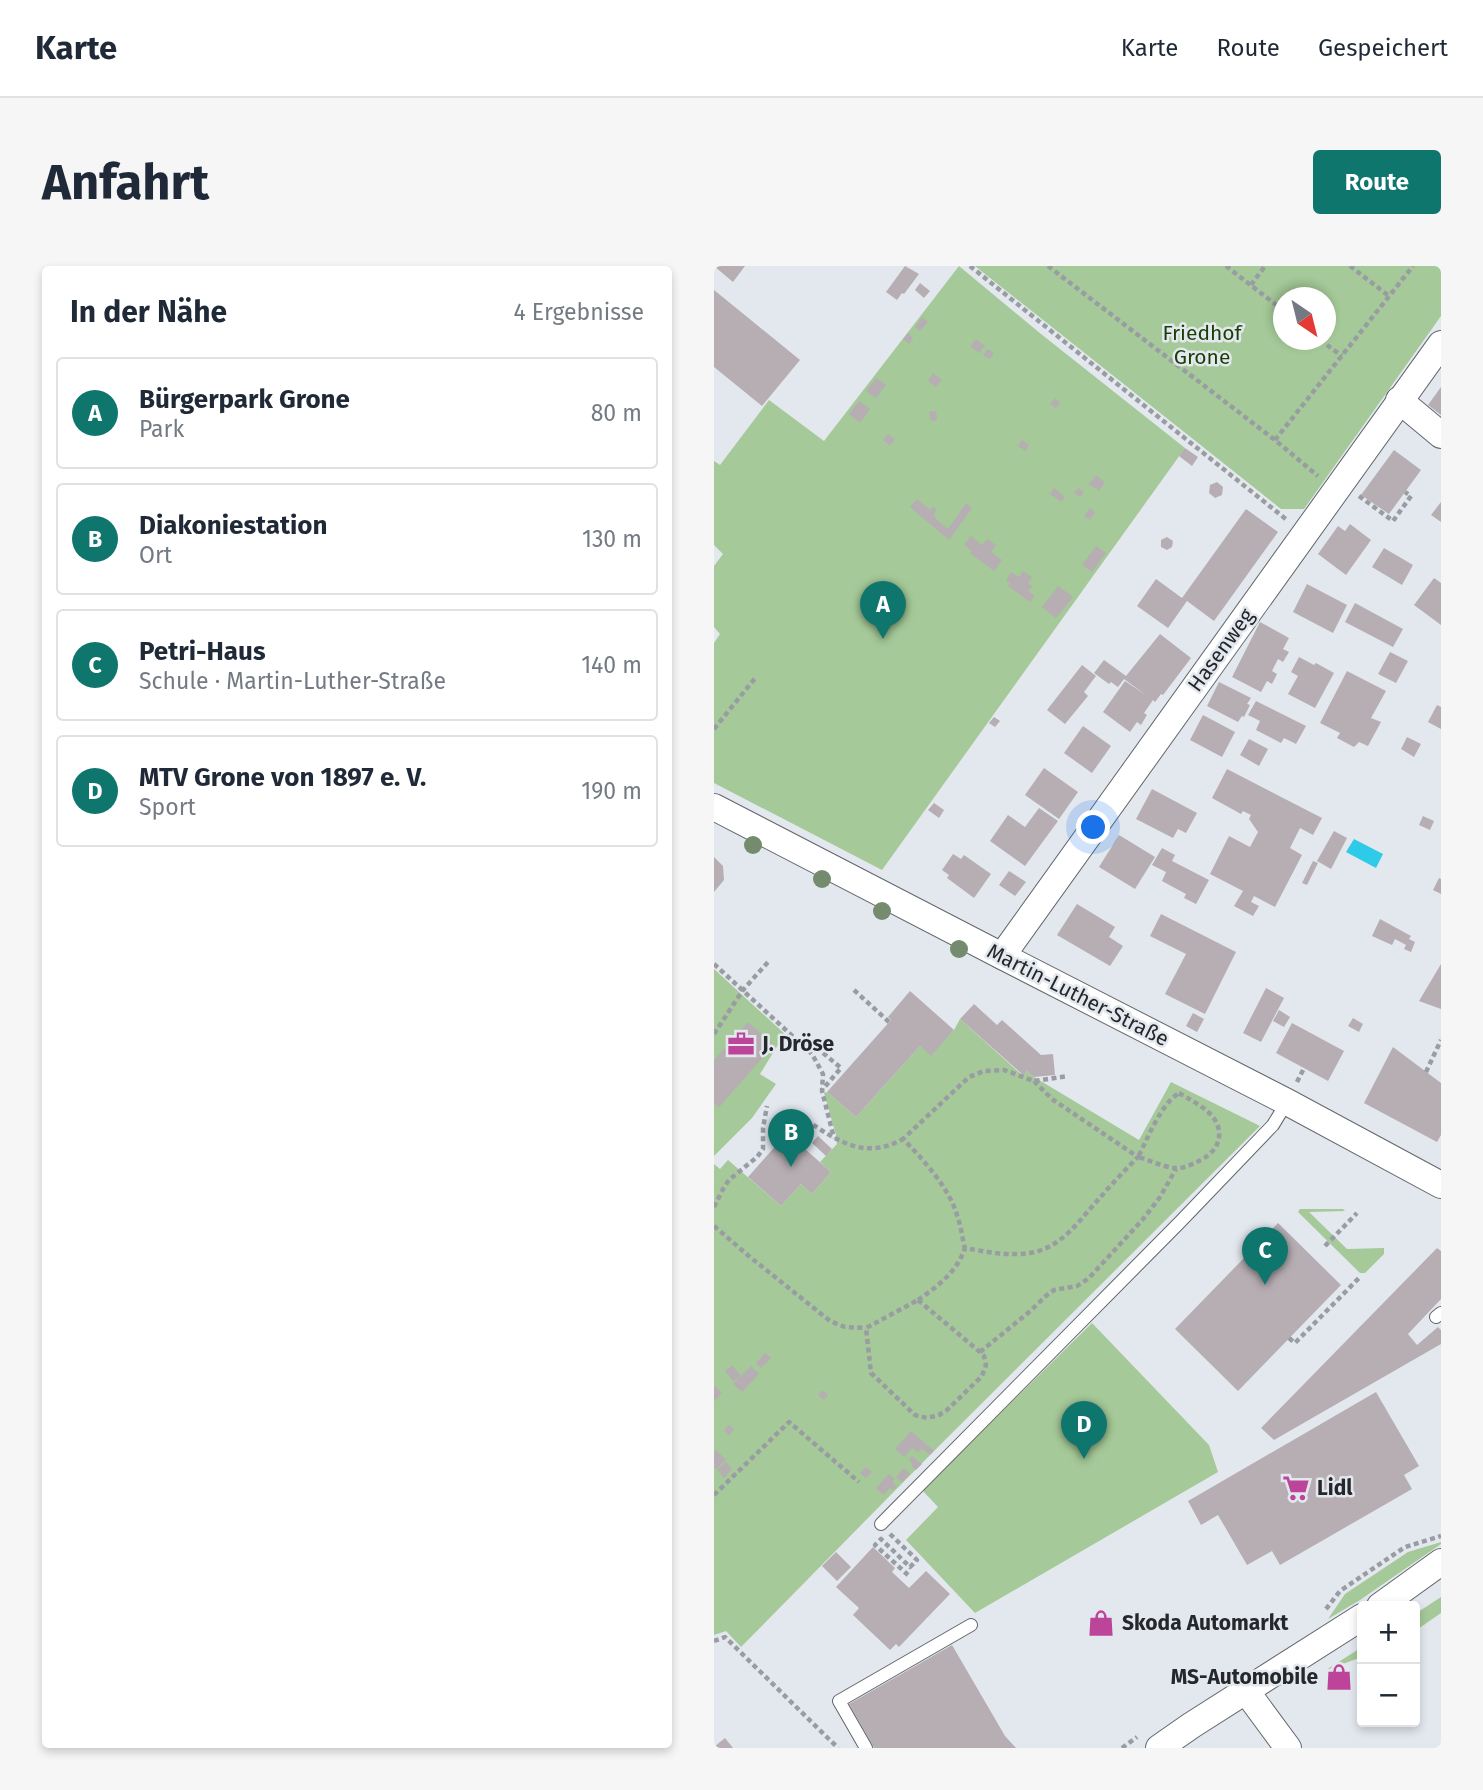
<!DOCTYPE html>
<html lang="de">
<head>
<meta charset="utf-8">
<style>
  :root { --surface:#fff; --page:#f6f6f7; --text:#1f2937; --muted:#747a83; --line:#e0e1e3; --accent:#0f766e }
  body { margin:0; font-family:"Fira Sans",sans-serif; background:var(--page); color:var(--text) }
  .controls { position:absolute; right:21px; bottom:21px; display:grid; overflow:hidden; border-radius:7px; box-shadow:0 4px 10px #0003 }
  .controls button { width:63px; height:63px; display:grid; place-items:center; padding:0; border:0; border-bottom:2px solid var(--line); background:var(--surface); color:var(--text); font:35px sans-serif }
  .compass { position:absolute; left:559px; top:21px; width:63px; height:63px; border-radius:50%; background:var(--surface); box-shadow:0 4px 10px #0003; rotate:145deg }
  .you { position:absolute; left:380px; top:562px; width:24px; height:24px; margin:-18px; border:5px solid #fff; border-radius:50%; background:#1a73e8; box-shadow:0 0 0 10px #1a73e833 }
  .badge { display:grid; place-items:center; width:46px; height:46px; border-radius:50%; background:var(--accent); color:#fff; font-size:23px; font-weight:700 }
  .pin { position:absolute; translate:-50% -58px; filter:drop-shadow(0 2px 4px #0008) }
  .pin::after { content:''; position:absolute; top:37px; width:24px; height:21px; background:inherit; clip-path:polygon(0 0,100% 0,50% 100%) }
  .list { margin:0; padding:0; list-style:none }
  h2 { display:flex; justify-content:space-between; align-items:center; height:91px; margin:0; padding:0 28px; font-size:30px }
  h2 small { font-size:23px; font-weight:400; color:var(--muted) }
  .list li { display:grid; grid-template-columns:46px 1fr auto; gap:21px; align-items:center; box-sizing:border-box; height:112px; margin:0 14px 14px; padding:0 14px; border:2px solid var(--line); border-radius:7px }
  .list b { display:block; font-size:26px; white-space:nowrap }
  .list p { margin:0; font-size:23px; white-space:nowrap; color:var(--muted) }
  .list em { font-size:23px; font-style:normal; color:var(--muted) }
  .map { position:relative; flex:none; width:727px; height:1482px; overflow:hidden; border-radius:7px }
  header { display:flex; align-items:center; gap:42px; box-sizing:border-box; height:98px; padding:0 35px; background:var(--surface); border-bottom:2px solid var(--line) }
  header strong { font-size:33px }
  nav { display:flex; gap:38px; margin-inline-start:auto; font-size:24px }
  .intro { display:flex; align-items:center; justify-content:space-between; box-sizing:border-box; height:168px; padding:0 42px }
  h1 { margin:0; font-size:49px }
  .button { padding:18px 32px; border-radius:7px; background:var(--accent); color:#fff; font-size:24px; font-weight:700 }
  main { display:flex; gap:42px; padding:0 42px }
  aside { flex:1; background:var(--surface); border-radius:7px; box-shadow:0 4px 10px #0003 }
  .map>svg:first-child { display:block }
</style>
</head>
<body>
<header>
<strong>Karte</strong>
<nav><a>Karte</a><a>Route</a><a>Gespeichert</a></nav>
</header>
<div class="intro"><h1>Anfahrt</h1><a class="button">Route</a></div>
<main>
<aside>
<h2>In der Nähe<small>4 Ergebnisse</small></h2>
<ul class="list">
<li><span class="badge">A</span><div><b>Bürgerpark Grone</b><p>Park</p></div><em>80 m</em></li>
<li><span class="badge">B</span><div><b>Diakoniestation</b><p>Ort</p></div><em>130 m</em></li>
<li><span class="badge">C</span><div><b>Petri-Haus</b><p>Schule · Martin-Luther-Straße</p></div><em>140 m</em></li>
<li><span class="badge">D</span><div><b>MTV Grone von 1897 e. V.</b><p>Sport</p></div><em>190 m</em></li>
</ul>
</aside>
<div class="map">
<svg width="727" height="1482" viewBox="0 0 727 1482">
  <rect width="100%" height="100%" fill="#e3e8ef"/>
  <g fill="#a5c998" fill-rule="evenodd">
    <path d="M245 0 327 68 471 182 168 604 0 517V377L6 368 0 361V300L9 288 0 279V195L6 199 55 134 110 175Z"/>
    <path d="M261 0H727V50L590 243H567ZM570 32H612V74H570Z"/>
    <path d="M0 703 85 781 84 783 67 774 46 808 62 818 38 852 0 890Z"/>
    <path d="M246 753 308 809 313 805 320 811 425 874 457 816 546 860 220 1185 27 1381 12 1365 0 1369V898L6 903 14 894 67 940 87 918 98 928 117 906 106 896 123 878 122 869 110 827 113 826 142 851 206 780 217 789 240 764Z"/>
    <path d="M586 943H629L631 945 595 946 633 983 670 982V988L651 1007H646L584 946Z"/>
    <path d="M378 1057 495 1179 504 1206 261 1347 192 1274 224 1241 208 1224Z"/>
    <path d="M727 1276V1278L646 1334 614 1353 631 1328 694 1286Z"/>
    <path d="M727 1331V1347L701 1365V1348Z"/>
    <path d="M648 1381V1391L612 1404Z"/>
  </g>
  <path fill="#2ecbe9" d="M640 573 669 588 662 602 632 586Z"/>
  <g fill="#b6aeb2">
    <path d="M0 0H31L19 16Z"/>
    <path d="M191 0 205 8 190 28 188 27 183 34 172 26Z"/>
    <path d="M206 17 216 25 210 32 201 24Z"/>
    <path d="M0 24 86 94 48 140 0 101Z"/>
    <path d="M208 51 214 56 206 65 201 61Z"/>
    <path d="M194 67 199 72 195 78 189 73Z"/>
    <path d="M262 73 271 80 265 87 256 80Z"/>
    <path d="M274 83 280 87 276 93 269 89Z"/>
    <path d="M219 107 228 114 222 121 214 115Z"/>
    <path d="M162 112 172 119 162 132 152 125Z"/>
    <path d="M727 121V149L714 139Z"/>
    <path d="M341 132 346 137 342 142 336 138Z"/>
    <path d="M145 135 156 143 146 157 135 148Z"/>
    <path d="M222 145 223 154 217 155 215 146Z"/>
    <path d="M174 168 181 173 176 180 169 174Z"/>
    <path d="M308 174 315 179 311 185 304 180Z"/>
    <path d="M471 182 484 191 478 200 465 190Z"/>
    <path d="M680 184 707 204 675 248 647 229Z"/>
    <path d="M382 209 391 216 385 225 375 218Z"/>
    <path d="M503 216 509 221 508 229 501 232 495 227 496 219Z"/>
    <path d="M340 222 351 231 347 236 336 228Z"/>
    <path d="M364 222 370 226 366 231 360 227Z"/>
    <path d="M203 233 216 244 219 241 222 243 220 250 223 254 234 263 252 237 258 242 235 274 196 241Z"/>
    <path d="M727 236V256L717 249Z"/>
    <path d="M376 242 381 246 376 254 370 250Z"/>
    <path d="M532 243 564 266 500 355 473 335 454 362 423 340 442 313 468 332Z"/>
    <path d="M636 258 657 274 632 309 604 288 624 260 631 265Z"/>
    <path d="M257 270 268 279 273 273 282 279 277 286 288 294 280 305 256 287 258 285 250 279Z"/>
    <path d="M453 271 459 275 458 281 453 284 447 281V274Z"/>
    <path d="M382 280 392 287 378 306 368 299Z"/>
    <path d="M670 282 699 299 688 319 658 301Z"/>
    <path d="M309 305 318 311 314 317 318 320 314 325 321 330 316 336 294 320 296 317 292 314 297 306 305 311Z"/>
    <path d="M720 312 727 317V359L700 339Z"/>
    <path d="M593 318 633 339 619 367 579 346Z"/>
    <path d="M344 320 359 331 342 352 328 341Z"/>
    <path d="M641 337 689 363 679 381 631 356Z"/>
    <path d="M546 356 575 372 569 383 575 386 569 396 564 393 558 405 563 408 558 418 553 415 547 426 518 411Z"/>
    <path d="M446 368 477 392 449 429 447 428 441 436 439 434 430 447 433 449 427 459 423 456 416 466 389 446 411 415 432 429 410 413 404 421 397 416 395 418 380 407 390 394 412 410Z"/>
    <path d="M676 386 694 395 682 417 664 408Z"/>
    <path d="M585 391 600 399 602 397 620 407 601 442 574 428 584 410 577 406Z"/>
    <path d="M368 399 382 410 370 426 374 430 351 458 333 444Z"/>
    <path d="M633 405 672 425 657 452 667 456 654 480 645 476 640 481 623 472 626 467 606 457Z"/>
    <path d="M505 416 537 432 533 438 536 439 530 451 528 450 524 456 493 440Z"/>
    <path d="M542 435 592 460 582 478 570 472 567 477 542 464 546 455 534 449Z"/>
    <path d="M723 439 727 441V463L714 456Z"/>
    <path d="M489 449 521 466 508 491 476 474Z"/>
    <path d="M280 451 286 455 281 461 275 457Z"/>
    <path d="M369 460 397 480 378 507 350 487Z"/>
    <path d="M693 471 707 478 700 491 687 483Z"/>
    <path d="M535 473 554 483 545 500 526 489Z"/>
    <path d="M330 502 364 526 345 553 311 529Z"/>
    <path d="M513 503 608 552 599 569 586 562 576 582 588 589 561 641 540 630 537 636 545 640 539 650 520 640 529 625 496 608 515 570 536 581 544 566 535 553 537 549 529 545 527 548 498 532Z"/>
    <path d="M438 523 483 547 472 567 464 563 459 572 422 553Z"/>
    <path d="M220 537 230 544 225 552 214 544Z"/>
    <path d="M325 542 344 555 311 600 276 575 294 549 311 561Z"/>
    <path d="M709 550 720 555 716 564 705 559Z"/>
    <path d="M620 565 633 572 617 603 603 595Z"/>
    <path d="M405 569 441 591 421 623 385 601Z"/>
    <path d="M448 582 461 589 458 595 495 614 482 638 470 632 472 628 448 615 452 606 438 599Z"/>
    <path d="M239 588 247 593 250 589 277 608 260 632 233 612 235 609 228 604Z"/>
    <path d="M0 591 9 600 10 614 0 626Z"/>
    <path d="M599 595 604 597 593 619 588 617Z"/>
    <path d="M295 605 312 616 301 630 285 619Z"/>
    <path d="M725 612 727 613V628L719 624Z"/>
    <path d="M363 638 401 661 395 671 409 680 396 700 343 669Z"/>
    <path d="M447 648 522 686 491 748 451 728 472 688 436 670Z"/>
    <path d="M666 653 697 670 695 673 701 676 697 686 690 683 692 679 681 673 678 679 658 670Z"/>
    <path d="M727 698V743L705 735Z"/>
    <path d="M552 722 570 732 547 776 529 767Z"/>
    <path d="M196 725 240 764 217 790 206 780 142 851 113 826 177 754 174 751Z"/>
    <path d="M260 738 283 759 288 754 327 789 339 788 341 809 320 811 313 805 309 809 246 753Z"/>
    <path d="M565 744 576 751 570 761 559 755Z"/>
    <path d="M479 747 490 753 483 766 472 760Z"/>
    <path d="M639 752 649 758 645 766 634 760Z"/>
    <path d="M34 756 60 779 5 841 0 837V794Z"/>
    <path d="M578 757 630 785 614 815 562 787Z"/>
    <path d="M679 781 727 817V869L723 876 650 837Z"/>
    <path d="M73 867 117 906 98 928 87 918 67 940 34 911Z"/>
    <path d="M104 870 118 883 112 890 98 877Z"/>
    <path d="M564 957 627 1019 524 1125 461 1063Z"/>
    <path d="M723 982 727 985V1033L694 1068 703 1079 724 1061 727 1064V1078L560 1174 547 1162Z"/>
    <path d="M51 1087 57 1092 47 1102 42 1097Z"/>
    <path d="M18 1099 27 1110 19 1115 11 1105Z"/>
    <path d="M37 1100 45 1108 28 1126 19 1118Z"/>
    <path d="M0 1120 8 1127 0 1135Z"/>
    <path d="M108 1124 114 1129 110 1134 104 1129Z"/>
    <path d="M662 1126 705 1200 690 1209 698 1223 566 1299 558 1285 533 1299 504 1249 487 1259 474 1235Z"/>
    <path d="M15 1159 20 1163 15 1169 10 1164Z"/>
    <path d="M197 1165 220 1185 216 1189 208 1182 204 1186 198 1182 190 1191 181 1183Z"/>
    <path d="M2 1184 12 1194 2 1203 0 1201V1186Z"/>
    <path d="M198 1190 208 1198 202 1204 197 1200 199 1198 195 1194Z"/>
    <path d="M12 1196 18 1203 10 1212 3 1204Z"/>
    <path d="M152 1201 158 1206 152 1212 146 1207Z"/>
    <path d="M190 1202 196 1208 188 1216 182 1211Z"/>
    <path d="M175 1208 181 1213 178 1215 183 1220 179 1224 176 1222 169 1229 162 1222Z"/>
    <path d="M159 1281 181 1302 178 1306 195 1322 212 1305 236 1328 185 1381 182 1378 176 1384 139 1349 145 1342 122 1321Z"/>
    <path d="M122 1286 137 1301 123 1315 108 1300Z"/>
    <path d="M238 1379 291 1470 302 1482H160L135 1438Z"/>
    <path d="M11 1472 19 1482H0V1481Z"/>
  </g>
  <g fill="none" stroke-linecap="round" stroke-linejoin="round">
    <defs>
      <g id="service">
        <path d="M722 1051 727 1047"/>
        <path d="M167 1258 467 955 559 859 573 836"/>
        <path d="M152 1482 125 1435 257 1359"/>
      </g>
      <g id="minor">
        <path d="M685 134 727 169"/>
        <path d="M0 541 288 690 573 836 727 919"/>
        <path d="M288 690 727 78"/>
        <path d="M666 1340 727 1296"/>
        <path d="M532 1425 574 1482"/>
        <path d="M445 1482 478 1459 648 1351"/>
      </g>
    </defs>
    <use href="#service" stroke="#62666c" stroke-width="14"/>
    <use href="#minor" stroke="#62666c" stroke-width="28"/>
    <g stroke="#999ca2" stroke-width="4.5" stroke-dasharray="5 3.5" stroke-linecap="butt">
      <path d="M256 0 573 254"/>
      <path d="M334 0 561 174 604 210"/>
      <path d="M512 0 570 45"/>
      <path d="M636 0 675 30"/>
      <path d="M537 19 551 0"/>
      <path d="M606 74 628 90"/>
      <path d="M561 174 699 0"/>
      <path d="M645 230 679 255 697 230 691 226"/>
      <path d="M0 463 42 411"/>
      <path d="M0 698 98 788 109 808 108 825 120 872"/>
      <path d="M140 724 175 756"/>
      <path d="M0 768 29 724 54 696"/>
      <path d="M96 776 127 802 108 824"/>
      <path d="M712 806 727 774"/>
      <path d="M320 815 338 833 424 891C410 905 396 920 383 935 365 955 349 979 321 986 298 991 273 986 251 982 248 971 247 960 243 949 235 922 209 893 189 873L255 811 270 805 290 804 320 815 354 810"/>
      <path d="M583 816 590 802"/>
      <path d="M465 827C475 833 485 838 493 845 512 861 508 883 487 894 479 898 469 903 461 902 449 901 435 894 424 891 434 872 447 838 465 827Z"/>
      <path d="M92 854C125 876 151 894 189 873"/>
      <path d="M0 941 9 923 15 914 43 891 49 883V862L53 840"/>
      <path d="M0 960 36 991 116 1055 131 1061 152 1062"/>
      <path d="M611 980 643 947"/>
      <path d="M204 1034 266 1086 270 1090 272 1099 268 1110 233 1144 225 1149 213 1152 201 1149 157 1107 152 1062Z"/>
      <path d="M204 1034C224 1020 243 1006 251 982"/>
      <path d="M575 1072 581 1077 645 1012"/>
      <path d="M266 1086 314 1047 333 1029 340 1024 363 1020 375 1012 430 952 446 931 462 903"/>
      <path d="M0 1229 75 1156 145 1216"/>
      <path d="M176 1268 203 1294 196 1301 167 1273 161 1279 194 1309"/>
      <path d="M612 1343 626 1325 691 1281 727 1270"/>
      <path d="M0 1375 11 1371 124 1482"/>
      <path d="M408 1482 423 1471"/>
    </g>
    <use href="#service" stroke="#fff" stroke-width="12"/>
    <use href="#minor" stroke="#fff" stroke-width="26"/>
  </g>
  <g fill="#748b6e">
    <circle cx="39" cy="579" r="9"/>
    <circle cx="108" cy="613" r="9"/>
    <circle cx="168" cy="645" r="9"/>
    <circle cx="245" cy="683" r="9"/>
  </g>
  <defs>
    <symbol id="office-bare" viewBox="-9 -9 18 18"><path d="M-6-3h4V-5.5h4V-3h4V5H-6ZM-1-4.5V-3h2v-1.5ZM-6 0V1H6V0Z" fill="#bc4499" stroke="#e3e8ef" stroke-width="2.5" paint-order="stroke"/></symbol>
    <symbol id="supermarket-bare" viewBox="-9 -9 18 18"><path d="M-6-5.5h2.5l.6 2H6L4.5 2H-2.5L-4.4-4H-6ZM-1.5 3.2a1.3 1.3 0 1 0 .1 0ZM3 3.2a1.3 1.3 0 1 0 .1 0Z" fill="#bc4499" stroke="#e3e8ef" stroke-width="2.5" paint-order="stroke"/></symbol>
    <symbol id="shop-bare" viewBox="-9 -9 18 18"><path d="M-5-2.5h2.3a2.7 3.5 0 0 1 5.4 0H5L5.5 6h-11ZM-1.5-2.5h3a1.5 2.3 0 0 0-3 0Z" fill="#bc4499" stroke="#e3e8ef" stroke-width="2.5" paint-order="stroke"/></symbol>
  </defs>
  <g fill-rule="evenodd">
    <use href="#office-bare" x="8" y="759" width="38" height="38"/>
    <use href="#supermarket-bare" x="563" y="1203" width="38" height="38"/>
    <use href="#shop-bare" x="368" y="1338" width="38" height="38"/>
    <use href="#shop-bare" x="606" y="1392" width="38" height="38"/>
  </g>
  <g text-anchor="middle" stroke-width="5" stroke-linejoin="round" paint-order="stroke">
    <g font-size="21" fill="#193f05" stroke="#e3e8ef">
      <text x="488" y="74">Friedhof<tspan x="488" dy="24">Grone</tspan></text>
    </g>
    <g font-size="21" fill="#26272a" stroke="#e3e8ef">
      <text transform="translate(507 384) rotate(-54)" y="7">Hasenweg</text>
      <text transform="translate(364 729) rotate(27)" y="7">Martin-Luther-Straße</text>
    </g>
    <g font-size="21" font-weight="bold" fill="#26272a" stroke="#e3e8ef" text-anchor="start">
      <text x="48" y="785">J. Dröse</text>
      <text x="603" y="1229">Lidl</text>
      <text x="408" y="1364">Skoda Automarkt</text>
      <text x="604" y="1418" text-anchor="end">MS-Automobile</text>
    </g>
  </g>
</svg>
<div class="controls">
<button>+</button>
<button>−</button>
</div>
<svg class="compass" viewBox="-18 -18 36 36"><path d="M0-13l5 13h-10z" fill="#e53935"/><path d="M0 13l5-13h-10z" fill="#747a83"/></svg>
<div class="you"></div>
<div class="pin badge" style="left:169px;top:373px">A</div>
<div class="pin badge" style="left:77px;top:901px">B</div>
<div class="pin badge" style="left:551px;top:1019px">C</div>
<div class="pin badge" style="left:370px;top:1193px">D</div>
</div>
</main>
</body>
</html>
